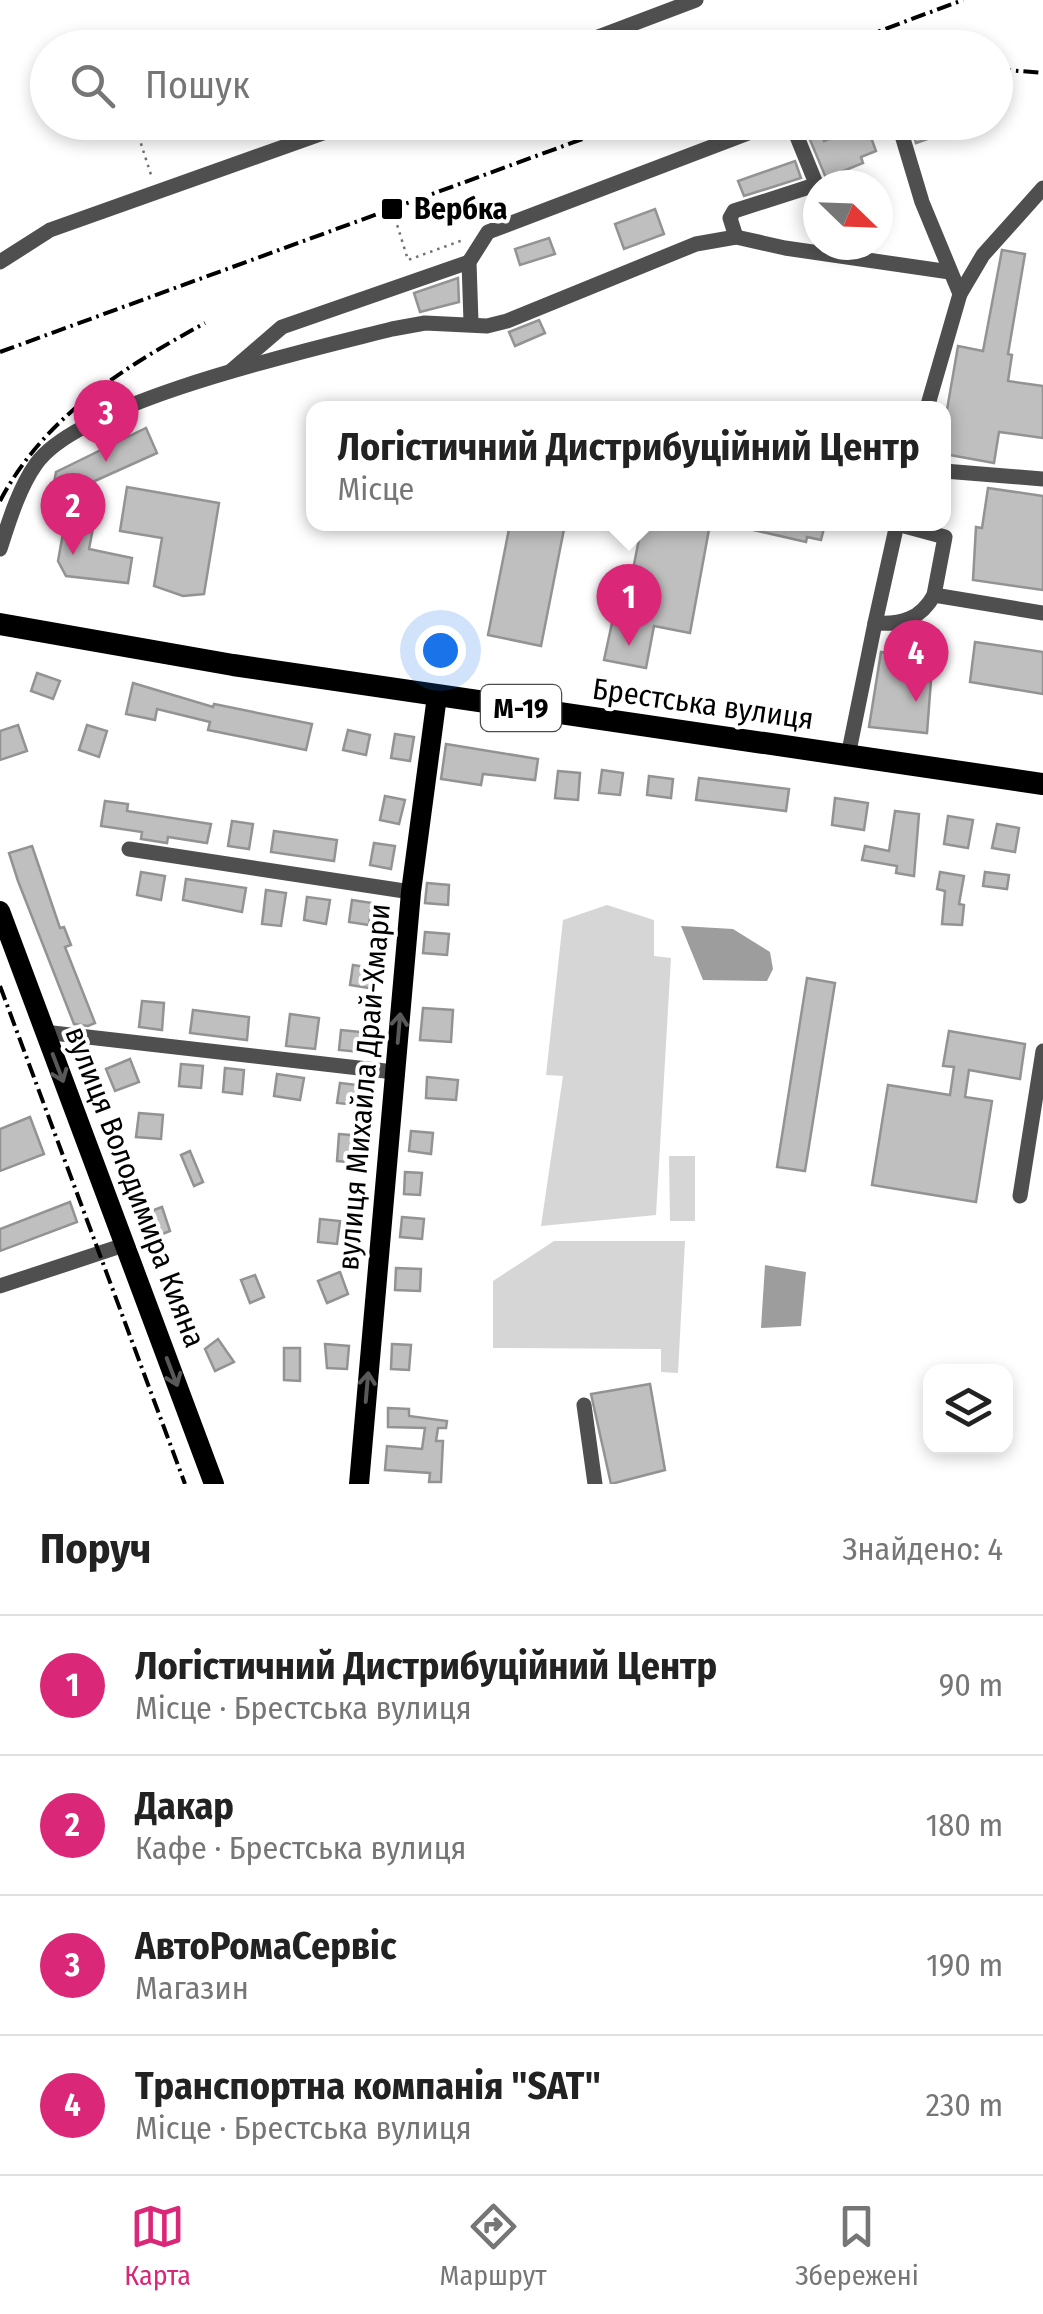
<!DOCTYPE html>
<html lang="uk">
<head>
<meta charset="utf-8">
<style>
  :root { --surface:#fff; --page:#f6f6f6; --text:#222; --muted:#767676; --line:#e0e0e0; --accent:#db2777 }
  body { margin:0; font-family:"Fira Sans Condensed",sans-serif; background:var(--page); color:var(--text) }
  .controls { position:absolute; right:30px; bottom:30px; display:grid; overflow:hidden; border-radius:20px; box-shadow:0 5px 15px #0003 }
  .controls button { width:90px; height:90px; display:grid; place-items:center; padding:0; border:0; border-bottom:2px solid var(--line); background:var(--surface); color:var(--text); font:50px sans-serif }
  .compass { position:absolute; left:803px; top:170px; width:90px; height:90px; border-radius:50%; background:var(--surface); box-shadow:0 5px 15px #0003; rotate:113deg }
  .you { position:absolute; left:440px; top:650px; width:35px; height:35px; margin:-25px; border:8px solid #fff; border-radius:50%; background:#1a73e8; box-shadow:0 0 0 15px #1a73e833 }
  .badge { display:grid; place-items:center; width:65px; height:65px; border-radius:50%; background:var(--accent); color:#fff; font-size:32px; font-weight:700 }
  .pin { position:absolute; translate:-50% -82px; filter:drop-shadow(0 2px 5px #0008) }
  .pin::after { content:''; position:absolute; top:52px; width:35px; height:30px; background:inherit; clip-path:polygon(0 0,100% 0,50% 100%) }
  .popup { position:absolute; left:306px; top:401px; width:645px; height:130px; box-sizing:border-box; display:grid; place-content:center; border-radius:20px; background:var(--surface); filter:drop-shadow(0 2px 8px #0005); font-size:32px; white-space:nowrap; color:var(--muted) }
  .popup b { font-size:38px; color:var(--text) }
  .popup::after { content:''; position:absolute; left:50%; top:100%; margin-left:-20px; border:20px solid transparent; border-top-color:var(--surface) }
  .list { margin:0; padding:0; list-style:none }
  h2 { display:flex; justify-content:space-between; align-items:center; height:130px; margin:0; padding:0 40px; font-size:42px }
  h2 small { font-size:32px; font-weight:400; color:var(--muted) }
  .list li { display:grid; grid-template-columns:65px 1fr auto; gap:30px; align-items:center; box-sizing:border-box; height:140px; padding:0 40px; border-top:2px solid var(--line) }
  .list b { display:block; font-size:38px; white-space:nowrap }
  .list p { margin:0; font-size:32px; white-space:nowrap; color:var(--muted) }
  .list em { font-size:32px; font-style:normal; color:var(--muted) }
  .icon { flex:none; width:55px; height:55px; fill:none; stroke:currentColor; stroke-width:2; stroke-linecap:round; stroke-linejoin:round }
  .map { position:relative; flex:none; width:1043px; height:1484px; overflow:hidden }
  .search { position:absolute; background:var(--surface); box-shadow:0 5px 15px #0003; left:30px; right:30px; top:30px; height:110px; display:flex; align-items:center; gap:25px; box-sizing:border-box; padding:0 35px; border-radius:55px; color:var(--muted); font-size:38px }
  .sheet { height:690px; background:var(--surface) }
  nav { display:flex; justify-content:space-around; align-items:center; box-sizing:border-box; height:140px; border-top:2px solid var(--line); background:var(--surface); font-size:28px; color:var(--muted) }
  nav a { display:grid; justify-items:center; gap:5px }
  nav .on { color:var(--accent) }
  .map>svg:first-child { display:block }
</style>
</head>
<body>
<div class="map">
<svg width="1043" height="1484" viewBox="0 0 1043 1484">
  <rect width="100%" height="100%" fill="#fff"/>
  <g fill="#d6d6d6">
    <path d="M607 905 654 920V956L671 958 656 1215 541 1226 563 1076 546 1075 563 920Z"/>
    <path d="M669 1156H695V1221H670Z"/>
    <path d="M554 1241H685L678 1373 661 1372V1349L493 1348V1281Z"/>
  </g>
  <g fill="#9d9d9d">
    <path d="M681 926 733 929 770 952 773 969 767 981 703 980Z"/>
    <path d="M765 1265 806 1272 801 1326 761 1328Z"/>
  </g>
  <g fill="#bfbfbf" stroke="#939393" stroke-width="2.5">
    <path d="M910 122H968L969 124 916 143Z"/>
    <path d="M820 130 824 141 851 130 854 138 869 132 876 151 861 157 863 163 826 178 808 135Z"/>
    <path d="M795 161 801 178 744 196 738 181Z"/>
    <path d="M655 209 664 234 624 249 615 224Z"/>
    <path d="M549 238 555 254 520 265 515 249Z"/>
    <path d="M1002 250 1025 254 1008 354 1012 355 1008 381 1043 386V438L999 432 994 463 944 454V427L958 346 983 351Z"/>
    <path d="M458 278 459 302 420 312 414 293Z"/>
    <path d="M539 320 545 333 515 346 509 332Z"/>
    <path d="M146 428 157 453 77 489 74 502 51 499 56 472Z"/>
    <path d="M127 487 219 503 204 594 183 596 154 586 162 538 120 531Z"/>
    <path d="M988 488 1043 496V590L973 580 976 527 982 528Z"/>
    <path d="M65 522 93 528 89 549 132 558 128 583 66 576 58 561Z"/>
    <path d="M510 524H565L541 646 488 635Z"/>
    <path d="M642 524H710L690 633 654 626 646 668 604 660 612 623 622 625Z"/>
    <path d="M746 524H825L821 540 807 537 806 542 745 528Z"/>
    <path d="M975 642 1043 652V694L970 682Z"/>
    <path d="M881 652 928 659 927 666 932 667 927 733 869 727Z"/>
    <path d="M37 673 60 681 53 699 31 691Z"/>
    <path d="M133 683 213 707 214 704 312 724 306 750 208 730 210 722 157 709 155 720 126 714Z"/>
    <path d="M18 725 27 751 0 760V731Z"/>
    <path d="M87 725 107 731 99 757 79 750Z"/>
    <path d="M348 730 370 735 366 755 343 750Z"/>
    <path d="M395 734 414 737 410 761 391 758Z"/>
    <path d="M446 744 538 759 535 780 483 774 481 785 441 779Z"/>
    <path d="M602 770 623 773 620 795 599 793Z"/>
    <path d="M558 771 580 773 578 800 555 798Z"/>
    <path d="M649 776 673 779 671 798 647 795Z"/>
    <path d="M699 778 789 789 786 811 696 800Z"/>
    <path d="M385 796 405 800 399 824 380 820Z"/>
    <path d="M835 798 868 803 864 830 832 825Z"/>
    <path d="M105 801 128 804 127 811 211 824 207 843 168 837 167 843 141 839 142 832 101 826Z"/>
    <path d="M895 811 919 814 914 876 896 873 897 866 862 860 865 846 889 851Z"/>
    <path d="M948 816 973 820 968 848 944 844Z"/>
    <path d="M232 821 253 824 249 849 228 846Z"/>
    <path d="M997 824 1019 828 1015 852 992 848Z"/>
    <path d="M274 831 337 840 334 861 271 852Z"/>
    <path d="M374 843 395 846 391 869 370 865Z"/>
    <path d="M32 846 60 928 64 927 71 945 65 947 95 1023 88 1026 74 1024 18 881 9 853Z"/>
    <path d="M141 872 165 876 161 900 137 895Z"/>
    <path d="M940 872 964 876 959 904 964 905 962 925 942 924 945 891 937 889Z"/>
    <path d="M985 872 1009 875 1007 889 983 886Z"/>
    <path d="M186 879 246 888 242 912 183 900Z"/>
    <path d="M427 883 449 885 448 905 425 903Z"/>
    <path d="M266 890 286 893 281 926 262 924Z"/>
    <path d="M307 897 330 900 326 924 304 920Z"/>
    <path d="M352 900 372 903 369 925 349 922Z"/>
    <path d="M425 932 449 934 447 955 423 953Z"/>
    <path d="M353 965 378 969 375 989 350 985Z"/>
    <path d="M807 978 835 983 805 1171 777 1167Z"/>
    <path d="M142 1001 164 1003 162 1030 139 1027Z"/>
    <path d="M423 1008 453 1010 451 1042 420 1040Z"/>
    <path d="M193 1010 249 1017 247 1040 190 1033Z"/>
    <path d="M290 1014 319 1018 315 1049 286 1046Z"/>
    <path d="M341 1030 371 1033 369 1053 339 1050Z"/>
    <path d="M949 1031 1025 1044 1020 1079 969 1070 965 1097 992 1101 976 1202 872 1185 888 1085 950 1095 954 1067 943 1066Z"/>
    <path d="M130 1059 139 1082 115 1091 106 1069Z"/>
    <path d="M181 1064 203 1066 201 1088 179 1086Z"/>
    <path d="M225 1068 244 1070 242 1094 223 1092Z"/>
    <path d="M277 1074 304 1078 300 1100 274 1096Z"/>
    <path d="M427 1077 458 1080 456 1100 426 1098Z"/>
    <path d="M340 1083 358 1085 356 1105 337 1103Z"/>
    <path d="M139 1113 163 1115 161 1139 136 1137Z"/>
    <path d="M30 1117 44 1154 0 1171V1129Z"/>
    <path d="M411 1131 433 1133 431 1154 409 1151Z"/>
    <path d="M339 1134 362 1136 360 1163 337 1161Z"/>
    <path d="M190 1151 203 1182 194 1186 181 1155Z"/>
    <path d="M405 1172 422 1173 420 1195 404 1194Z"/>
    <path d="M70 1202 77 1222 0 1251V1229Z"/>
    <path d="M162 1207 170 1231 147 1240 138 1216Z"/>
    <path d="M402 1217 424 1219 422 1239 400 1237Z"/>
    <path d="M320 1219 340 1221 337 1244 318 1242Z"/>
    <path d="M396 1268 421 1269 420 1291 395 1290Z"/>
    <path d="M340 1272 348 1294 327 1303 318 1281Z"/>
    <path d="M255 1275 264 1297 250 1303 241 1280Z"/>
    <path d="M218 1339 234 1362 215 1371 205 1349Z"/>
    <path d="M325 1344 349 1346 347 1369 327 1368Z"/>
    <path d="M392 1344 411 1345 409 1370 391 1369Z"/>
    <path d="M284 1348H300V1381L284 1380Z"/>
    <path d="M650 1384 665 1470 611 1484 591 1394Z"/>
    <path d="M388 1408 409 1409V1416L447 1421 446 1428H438L436 1441H443L441 1482H429L430 1473 385 1470 387 1446 422 1449 425 1428 388 1427Z"/>
  </g>
  <g fill="none" stroke-linecap="round" stroke-linejoin="round">
    <g stroke="#717171" stroke-width="2.5" stroke-dasharray="2.5 5" stroke-linecap="butt">
      <path d="M134 122 152 178"/>
      <path d="M395 218 408 260 463 240"/>
    </g>
    <g stroke="#4f4f4f" stroke-width="15">
      <path d="M569 48 696 0"/>
      <path d="M898 122 922 202 960 294 927 408"/>
      <path d="M736 237 785 248 950 272"/>
      <path d="M0 262 50 230 354 122"/>
      <path d="M960 294 983 255 1043 188"/>
      <path d="M471 322 469 262 488 232 777 122"/>
      <path d="M231 371 282 327 469 262"/>
      <path d="M944 471 1043 479"/>
      <path d="M897 524 945 537 934 595"/>
      <path d="M0 549C9 521 19 488 36 464 80 401 314 349 392 329L425 323 487 326 507 321 696 244 736 237 730 218 734 211 812 186 815 181 791 122"/>
      <path d="M875 623 897 524"/>
      <path d="M848 756 875 623C901 625 921 619 934 595L1043 613"/>
      <path d="M129 849 411 892"/>
      <path d="M44 1032 394 1072"/>
      <path d="M1020 1196 1043 1051"/>
      <path d="M0 1286 124 1245"/>
      <path d="M584 1405 595 1484"/>
    </g>
    <g stroke="#000" stroke-width="20">
      <path d="M0 911 214 1484"/>
      <path d="M359 1484 411 892 437 696"/>
    </g>
    <path stroke="#000" stroke-width="22" d="M0 624 233 665 1043 784"/>
    <g stroke="#000" stroke-width="4" stroke-dasharray="15 5 2.5 5" stroke-linecap="butt">
      <path d="M834 48 963 0"/>
      <path d="M996 69 1043 73"/>
      <path d="M0 352 629 122"/>
      <path d="M0 501C44 417 124 367 205 323"/>
      <path d="M0 986 185 1484"/>
    </g>
  </g>
  <defs><path id="oneway-shaft" d="M-6 0H5M1.5-3L5.5 0L1.5 3" fill="none" stroke-width="1.6" stroke-linecap="round" stroke-linejoin="round" transform="scale(2.5)"/></defs>
  <g stroke="#595959">
    <use href="#oneway-shaft" transform="translate(399 1028) rotate(-85)"/>
    <use href="#oneway-shaft" transform="translate(58 1068) rotate(69)"/>
    <use href="#oneway-shaft" transform="translate(172 1372) rotate(69)"/>
    <use href="#oneway-shaft" transform="translate(367 1387) rotate(-85)"/>
  </g>
  <rect fill="#000" stroke="#fff" stroke-width="4" x="380" y="197" width="24" height="24" rx="5"/>
  <g text-anchor="middle" stroke-width="8" stroke-linejoin="round" paint-order="stroke">
    <rect fill="#fff" stroke="#4c4c4c" stroke-width="2.5" x="481" y="685" width="80" height="46" rx="8"/>
    <g font-size="28" font-weight="bold" fill="#000">
      <text x="521" y="718">М-19</text>
    </g>
    <g font-size="30" font-weight="bold" fill="#000" stroke="#fff" text-anchor="start">
      <text x="414" y="219">Вербка</text>
    </g>
    <g font-size="30" fill="#000" stroke="#fff">
      <text transform="translate(703 704) rotate(8)" y="10">Брестська вулиця</text>
      <text transform="translate(364 1087) rotate(-85)" y="10">вулиця Михайла Драй-Хмари</text>
      <text transform="translate(135 1187) rotate(69)" y="10">вулиця Володимира Кияна</text>
    </g>
  </g>
</svg>
<div class="controls">
<button><svg class="icon" aria-label="layers" viewBox="0 0 24 24"><path d="M12 4l9 5-9 5-9-5zM3 14l9 5 9-5"/></svg></button>
</div>
<svg class="compass" viewBox="-18 -18 36 36"><path d="M0-13l5 13h-10z" fill="#e53935"/><path d="M0 13l5-13h-10z" fill="#767676"/></svg>
<div class="you"></div>
<div class="pin badge" style="left:629px;top:646px">1</div>
<div class="popup"><b>Логістичний Дистрибуційний Центр</b>Місце</div>
<div class="pin badge" style="left:73px;top:555px">2</div>
<div class="pin badge" style="left:106px;top:462px">3</div>
<div class="pin badge" style="left:916px;top:702px">4</div>
<div class="search"><svg class="icon" aria-label="search" viewBox="0 0 24 24"><circle cx="10" cy="10" r="6"/><path d="M15 15l6 6"/></svg>Пошук</div>
</div>
<section class="sheet">
<h2>Поруч<small>Знайдено: 4</small></h2>
<ul class="list">
<li><span class="badge">1</span><div><b>Логістичний Дистрибуційний Центр</b><p>Місце · Брестська вулиця</p></div><em>90 m</em></li>
<li><span class="badge">2</span><div><b>Дакар</b><p>Кафе · Брестська вулиця</p></div><em>180 m</em></li>
<li><span class="badge">3</span><div><b>АвтоРомаСервіс</b><p>Магазин</p></div><em>190 m</em></li>
<li><span class="badge">4</span><div><b>Транспортна компанія &quot;SAT&quot;</b><p>Місце · Брестська вулиця</p></div><em>230 m</em></li>
</ul>
</section>
<nav>
<a class="on"><svg class="icon" aria-label="map" viewBox="0 0 24 24"><path d="M3 6l6-2 6 2 6-2v14l-6 2-6-2-6 2zM9 4v14M15 6v14"/></svg>Карта</a>
<a><svg class="icon" aria-label="directions" viewBox="0 0 24 24"><path d="M12 3l9 9-9 9-9-9zM9 14v-3h6M13 9l2 2-2 2"/></svg>Маршрут</a>
<a><svg class="icon" aria-label="saved" viewBox="0 0 24 24"><path d="M7 4h10v16l-5-4-5 4z"/></svg>Збережені</a>
</nav>
</body>
</html>
